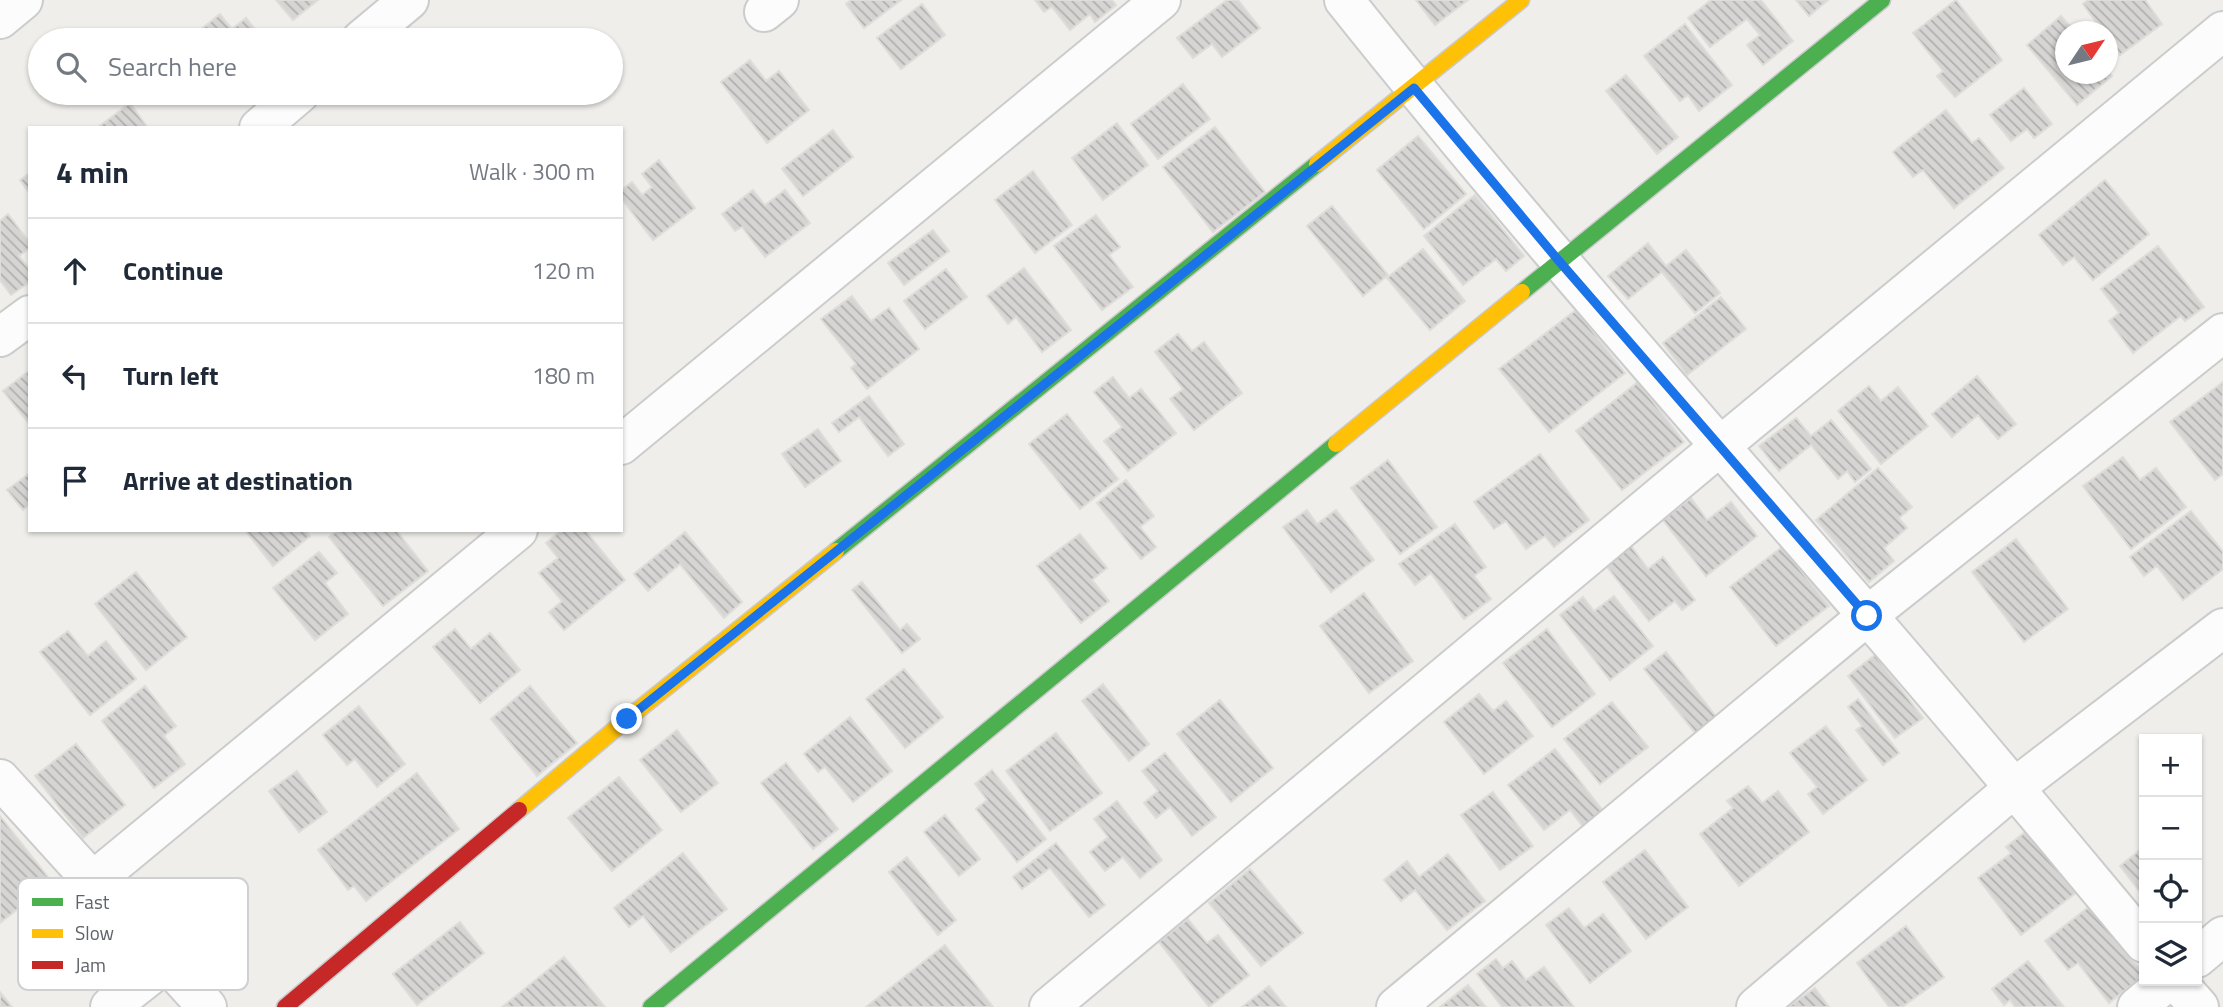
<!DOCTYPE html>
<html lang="en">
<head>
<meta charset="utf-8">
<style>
  :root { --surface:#fff; --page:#f2f2f3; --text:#1f2937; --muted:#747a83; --line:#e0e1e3 }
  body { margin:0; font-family:"Titillium Web",sans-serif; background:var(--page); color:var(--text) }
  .controls { position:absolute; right:21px; bottom:21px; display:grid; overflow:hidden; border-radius:0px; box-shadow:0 2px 5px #0004 }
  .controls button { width:63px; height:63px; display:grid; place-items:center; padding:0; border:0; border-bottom:2px solid var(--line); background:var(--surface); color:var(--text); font:35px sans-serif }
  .compass { position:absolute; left:2055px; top:21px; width:63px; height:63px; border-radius:50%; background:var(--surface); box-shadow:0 2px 5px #0004; rotate:55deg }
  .stop { position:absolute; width:21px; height:21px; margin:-16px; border:5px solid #1a73e8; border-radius:50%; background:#fff }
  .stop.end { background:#1a73e8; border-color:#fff; box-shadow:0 2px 7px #0008 }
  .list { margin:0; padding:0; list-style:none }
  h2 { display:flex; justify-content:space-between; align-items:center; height:91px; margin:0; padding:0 28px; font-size:30px }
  h2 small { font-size:23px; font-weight:400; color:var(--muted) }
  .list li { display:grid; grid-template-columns:46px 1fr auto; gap:21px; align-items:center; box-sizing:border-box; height:105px; padding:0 28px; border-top:2px solid var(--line) }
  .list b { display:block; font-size:26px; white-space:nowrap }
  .list em { font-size:23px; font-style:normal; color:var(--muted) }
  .icon { flex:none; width:38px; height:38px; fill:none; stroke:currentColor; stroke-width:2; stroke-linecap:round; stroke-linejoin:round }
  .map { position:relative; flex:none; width:2223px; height:1007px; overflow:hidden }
  .search { position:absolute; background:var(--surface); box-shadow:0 2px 5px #0004; left:28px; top:28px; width:595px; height:77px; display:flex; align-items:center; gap:18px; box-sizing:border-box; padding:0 24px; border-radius:38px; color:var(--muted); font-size:26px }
  .panel { position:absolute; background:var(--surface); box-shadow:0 2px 5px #0004; left:28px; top:126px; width:595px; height:406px; border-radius:0px }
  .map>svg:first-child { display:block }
</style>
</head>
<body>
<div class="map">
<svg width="2223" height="1007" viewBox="0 0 2223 1007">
  <defs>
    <pattern id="building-back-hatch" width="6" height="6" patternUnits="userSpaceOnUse" patternTransform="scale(1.75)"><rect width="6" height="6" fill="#d6d5d3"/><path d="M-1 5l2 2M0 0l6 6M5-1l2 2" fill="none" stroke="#b1b0af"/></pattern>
  </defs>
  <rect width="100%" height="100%" fill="#efeeea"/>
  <g fill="url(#building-back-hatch)" stroke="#deddd9" stroke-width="2">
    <path d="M276 0H318L293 20Z"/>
    <path d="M851 0H901L864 28 846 4Z"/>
    <path d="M1035 0H1112L1116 5 1095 22 1090 14 1070 30 1052 7 1044 12Z"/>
    <path d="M1227 0H1238L1260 28 1222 57 1212 44 1193 58 1177 38Z"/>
    <path d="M1416 0H1468L1435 25Z"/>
    <path d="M1711 0H1761L1793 41 1763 65 1747 45 1760 35 1747 19 1710 47 1688 18Z"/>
    <path d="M1796 0H1828L1809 16Z"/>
    <path d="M1956 0 2002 60 1955 97 1937 76 1943 71 1913 33Z"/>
    <path d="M2088 0H2145L2162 24 2120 55 2108 38V32H2103L2083 4Z"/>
    <path d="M922 4 945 35 901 69 877 38Z"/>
    <path d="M220 14 232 29 246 18 264 40 189 39Z"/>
    <path d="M2061 16 2075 32H2066V74H2108V71L2112 76 2077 105 2027 45Z"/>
    <path d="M1685 24 1732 85 1699 111 1688 95 1680 101 1644 56Z"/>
    <path d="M750 60 766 81 779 71 809 110 767 143 721 82Z"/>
    <path d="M1626 75 1678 137 1657 154 1606 91Z"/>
    <path d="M1183 84 1210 119 1158 159 1131 124Z"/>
    <path d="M2024 88 2052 124 2034 138 2027 129 2011 141 1990 115Z"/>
    <path d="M130 103 148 128H97Z"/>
    <path d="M1946 110 1972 143 1979 138 2004 168 1954 208 1923 170 1913 177 1893 152Z"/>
    <path d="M1117 123 1148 165 1103 200 1072 158Z"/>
    <path d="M1215 127 1265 192 1213 232 1163 167Z"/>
    <path d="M833 130 853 157 803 196 782 169Z"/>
    <path d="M1418 136 1466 194 1424 229 1377 170Z"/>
    <path d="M659 160 695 208 653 240 621 198V190L632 182 642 195 652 187 642 174Z"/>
    <path d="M1033 171 1072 225 1035 253 995 200Z"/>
    <path d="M30 173V194L20 180Z"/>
    <path d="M2105 180 2149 234 2093 280 2074 257 2063 265 2039 235Z"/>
    <path d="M753 190 765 205 785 190 810 223 765 257 742 227 735 231 722 214Z"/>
    <path d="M1475 195 1524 256 1506 271 1496 259 1463 285 1424 236Z"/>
    <path d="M1332 206 1388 275 1363 296 1307 226Z"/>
    <path d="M8 214 30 243V248L19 256 30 270V282L11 295 0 280V221Z"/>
    <path d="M1096 215 1120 247 1109 255 1133 287 1102 310 1054 246Z"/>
    <path d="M933 230 949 251 904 285 888 263Z"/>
    <path d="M1648 243 1666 266 1686 250 1720 293 1695 313 1662 272 1628 299 1608 276Z"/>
    <path d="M2158 246 2204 307 2185 321 2181 316 2133 353 2109 321 2119 313 2101 289Z"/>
    <path d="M1423 249 1465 301 1430 330 1387 278Z"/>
    <path d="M1024 268 1071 330 1042 352 1016 317 1008 324 987 296Z"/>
    <path d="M946 269 967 297 925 329 904 301Z"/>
    <path d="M852 296 871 321 889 308 919 349 867 389 851 368 856 364 821 319Z"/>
    <path d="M1721 297 1746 329 1687 375 1663 343Z"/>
    <path d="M1576 310 1625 373 1549 432 1499 369Z"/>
    <path d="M1178 334 1192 351 1204 342 1242 393 1194 430 1170 399 1183 389 1155 352Z"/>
    <path d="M30 370V425L3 391Z"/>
    <path d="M1977 376 2016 424 1998 439 1978 415 1952 437 1932 414Z"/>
    <path d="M1113 377 1129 398 1141 389 1176 433 1128 471 1104 441 1122 427 1094 392Z"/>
    <path d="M1638 382 1684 442 1622 490 1576 431Z"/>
    <path d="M2223 382V474L2215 480 2170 422Z"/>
    <path d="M1869 386 1881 401 1898 387 1928 426 1881 464 1838 411Z"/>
    <path d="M869 396 904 444 888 456 859 417 839 432 832 423Z"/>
    <path d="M1067 414 1118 479 1080 509 1029 444Z"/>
    <path d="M1796 418 1811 436 1831 420 1871 469 1855 482 1847 471 1838 479 1811 445 1779 471 1759 446Z"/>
    <path d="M818 429 841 461 805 487 782 454Z"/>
    <path d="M1540 454 1589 520 1554 547 1545 536 1526 549 1506 521 1494 529 1474 502Z"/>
    <path d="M2123 457 2140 480 2156 468 2186 507 2131 549 2083 486Z"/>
    <path d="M1388 460 1437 527 1400 554 1351 488Z"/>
    <path d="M1878 468 1912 507 1899 518 1907 528 1884 548 1894 561 1869 582 1816 520Z"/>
    <path d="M30 473V504L23 510 7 490Z"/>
    <path d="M1126 480 1154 516 1140 527 1156 547 1141 559 1097 503Z"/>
    <path d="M1691 498 1707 520 1731 502 1757 536 1706 576 1663 520Z"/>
    <path d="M1307 510 1317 524 1336 510 1374 560 1331 592 1283 527Z"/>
    <path d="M2191 511 2223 552V569L2183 600 2157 566 2144 576 2130 557Z"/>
    <path d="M1455 524 1486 567 1474 576 1491 599 1464 619 1431 573 1415 585 1399 564Z"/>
    <path d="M245 530H305L310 536 273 566Z"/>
    <path d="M338 530H396L428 571 383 606 329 537Z"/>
    <path d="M561 530H585L625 580 564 630 549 612 562 601 539 573 558 558 546 543Z"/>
    <path d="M685 532 742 602 724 618 680 564 648 591 634 574Z"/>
    <path d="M1080 534 1107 568 1092 580 1109 601 1081 623 1037 566Z"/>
    <path d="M2016 539 2068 609 2024 642 1972 572Z"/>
    <path d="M1629 543 1648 569 1663 557 1695 600 1682 610 1675 601 1649 621 1604 563Z"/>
    <path d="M1782 547 1829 606 1776 646 1730 587Z"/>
    <path d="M319 552 337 573 325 583 348 614 315 640 273 588Z"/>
    <path d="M136 572 187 637 146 670 95 604Z"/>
    <path d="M862 582 900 630 907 624 920 639 902 653 852 590Z"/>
    <path d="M1364 593 1413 661 1369 693 1320 626Z"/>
    <path d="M1614 596 1653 646 1610 680 1560 615 1583 597 1594 611Z"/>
    <path d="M455 629 471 649 490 633 520 670 480 703 433 647Z"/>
    <path d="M1547 629 1595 694 1552 727 1503 663Z"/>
    <path d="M68 631 88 656 106 641 136 679 90 715 40 652Z"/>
    <path d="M1666 652 1718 719 1697 735 1644 669Z"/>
    <path d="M1875 655 1923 718 1895 738 1848 676Z"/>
    <path d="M904 669 943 717 905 748 866 699Z"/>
    <path d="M1103 684 1149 744 1129 761 1082 701Z"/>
    <path d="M145 686 176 726 164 736 185 764 154 788 102 721Z"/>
    <path d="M530 686 577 743 537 776 491 719Z"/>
    <path d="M1479 694 1493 711 1506 701 1533 736 1484 774 1444 722Z"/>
    <path d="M1858 699 1899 753 1883 765 1856 730 1862 726 1848 707Z"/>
    <path d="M1220 700 1273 768 1231 802 1177 734Z"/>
    <path d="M1612 702 1648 747 1600 784 1564 739Z"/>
    <path d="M359 706 405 764 377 787 355 759 347 765 323 735Z"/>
    <path d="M850 717 892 771 853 802 825 767 818 772 804 754Z"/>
    <path d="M1826 726 1867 780 1823 814 1808 794 1817 787 1790 753Z"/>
    <path d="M677 730 718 783 681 812 640 760Z"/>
    <path d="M1056 733 1102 793 1050 831 1006 771Z"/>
    <path d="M76 744 125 805 83 838 35 776Z"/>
    <path d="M1555 749 1604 812 1584 828 1570 810 1544 830 1508 785Z"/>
    <path d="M1165 753 1216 817 1192 836 1170 807 1156 818 1144 803 1158 791 1142 771Z"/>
    <path d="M786 763 838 829 813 849 761 783Z"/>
    <path d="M992 770 1046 839 1017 862 976 809 987 800 975 784Z"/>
    <path d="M297 771 327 812 299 832 269 791Z"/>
    <path d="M417 773 459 829 366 901 354 886 348 890 318 850Z"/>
    <path d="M619 777 662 830 612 871 568 818Z"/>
    <path d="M1748 786 1762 803 1778 791 1809 832 1739 886 1700 834 1733 808 1727 801Z"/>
    <path d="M1493 792 1533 846 1500 870 1461 815Z"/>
    <path d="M1117 801 1162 860 1140 878 1123 857 1105 871 1090 852 1108 837 1094 819Z"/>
    <path d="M945 815 980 859 959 876 924 832Z"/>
    <path d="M0 816 52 882 0 923Z"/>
    <path d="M2029 829 2077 892 2021 935 1978 878 2011 853 2006 847Z"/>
    <path d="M1056 843 1105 905 1089 917 1050 868 1022 889 1013 877Z"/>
    <path d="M1645 850 1688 907 1646 939 1603 882Z"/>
    <path d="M2140 850 2144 855V897L2120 866Z"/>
    <path d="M683 853 727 909 671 952 643 916 629 927 614 908Z"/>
    <path d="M1448 854 1485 901 1447 930 1415 890 1401 901 1384 880 1407 861 1419 877Z"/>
    <path d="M907 857 956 920 938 935 889 872Z"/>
    <path d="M1250 869 1303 933 1261 966 1209 903Z"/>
    <path d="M2090 906 2144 975 2109 1003 2078 963 2068 970 2045 941Z"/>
    <path d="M1569 908 1584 928 1603 914 1631 951 1590 983 1546 925Z"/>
    <path d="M1188 919 1207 943 1218 935 1249 975 1209 1007 1159 942Z"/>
    <path d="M460 922 484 953 417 1005 393 974Z"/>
    <path d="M1906 926 1944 977 1902 1007H1889L1857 963Z"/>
    <path d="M945 945 993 1007H866Z"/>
    <path d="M564 957 605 1007H502Z"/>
    <path d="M1496 959 1503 968 1512 961 1526 980 1544 967 1574 1007H1502L1477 974Z"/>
    <path d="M2028 961 2064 1007H2015L2010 1000 2004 1005 1992 989Z"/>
    <path d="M1468 985 1486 1007H1440Z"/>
    <path d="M1269 986 1286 1007H1242Z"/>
    <path d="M1815 988 1829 1007H1788Z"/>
    <path d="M0 992 12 1007H0Z"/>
  </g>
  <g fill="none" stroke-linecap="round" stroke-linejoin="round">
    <defs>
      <g id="street">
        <path d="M1344 0C1512 211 1691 412 1867 615 1961 723 2052 833 2144 943"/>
        <path d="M764 12 779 0"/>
        <path d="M0 19 23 0"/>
        <path d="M361 40 409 0"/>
        <path d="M259 128 300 93"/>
        <path d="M0 337 30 315"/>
        <path d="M621 445 1161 0"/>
        <path d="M0 779 207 1007"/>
        <path d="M93 881 518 530"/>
        <path d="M2197 958 2223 936"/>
        <path d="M2176 981 2199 1007"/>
        <path d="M110 1007 167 962"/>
        <path d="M1049 1007 1719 447 2223 31"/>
        <path d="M1396 1007 1867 616 2223 333"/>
        <path d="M1756 1007 2014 788 2223 628"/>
        <path d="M2137 1007 2168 981"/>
      </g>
      <g id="fast">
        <path d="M1522 292 1882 0"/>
        <path d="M836 551 1317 164"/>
        <path d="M651 1007 1336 444"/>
      </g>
      <g id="slow">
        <path d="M1317 164 1521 0"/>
        <path d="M1336 444 1522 292"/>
        <path d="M519 810 627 719 836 551"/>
      </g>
      <path id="jam" d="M285 1007 519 810"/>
    </defs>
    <use href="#street" stroke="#cbcccc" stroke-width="42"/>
    <use href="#fast" stroke="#cacacb" stroke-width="19"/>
    <use href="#slow" stroke="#cacacb" stroke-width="19"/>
    <use href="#jam" stroke="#cacacb" stroke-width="19"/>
    <use href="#street" stroke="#fdfcfc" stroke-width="38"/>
    <use href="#fast" stroke="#4caf50" stroke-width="16"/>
    <use href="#slow" stroke="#ffc107" stroke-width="16"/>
    <use href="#jam" stroke="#c62828" stroke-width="16"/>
  </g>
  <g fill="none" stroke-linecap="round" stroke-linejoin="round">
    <path stroke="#1a73e8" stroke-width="9" d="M627 719 1414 88 1559 261 1867 616"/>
  </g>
  <rect x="18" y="878" width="230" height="112" rx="10" fill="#fff" stroke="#cfd0d2" stroke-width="2"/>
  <rect x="32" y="898" width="31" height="8" fill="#4caf50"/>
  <rect x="32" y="929" width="31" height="9" fill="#ffc107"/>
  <rect x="32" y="961" width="31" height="8" fill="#c62828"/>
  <g font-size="19" fill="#5f6368">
    <text x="75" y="909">Fast</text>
    <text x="75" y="940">Slow</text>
    <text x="75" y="972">Jam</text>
  </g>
</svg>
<div class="controls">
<button>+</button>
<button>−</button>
<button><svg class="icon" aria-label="locate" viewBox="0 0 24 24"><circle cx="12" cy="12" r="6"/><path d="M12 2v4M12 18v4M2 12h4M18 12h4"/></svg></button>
<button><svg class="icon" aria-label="layers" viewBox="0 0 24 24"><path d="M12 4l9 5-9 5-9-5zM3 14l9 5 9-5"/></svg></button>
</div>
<svg class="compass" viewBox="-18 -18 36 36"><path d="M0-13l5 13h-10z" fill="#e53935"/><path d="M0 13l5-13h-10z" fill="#747a83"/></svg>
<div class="stop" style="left:1867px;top:616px"></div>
<div class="stop end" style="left:627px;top:719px"></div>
<div class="search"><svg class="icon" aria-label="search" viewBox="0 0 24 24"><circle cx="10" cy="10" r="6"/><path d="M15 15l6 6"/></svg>Search here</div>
<section class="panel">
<h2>4 min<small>Walk · 300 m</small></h2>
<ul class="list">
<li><svg class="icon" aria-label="ahead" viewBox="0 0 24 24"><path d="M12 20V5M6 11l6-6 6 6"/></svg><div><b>Continue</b></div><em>120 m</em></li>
<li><svg class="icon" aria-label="left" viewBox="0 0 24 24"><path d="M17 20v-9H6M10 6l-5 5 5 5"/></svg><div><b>Turn left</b></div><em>180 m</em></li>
<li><svg class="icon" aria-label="arrive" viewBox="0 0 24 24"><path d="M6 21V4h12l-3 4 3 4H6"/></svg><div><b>Arrive at destination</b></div></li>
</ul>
</section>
</div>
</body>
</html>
